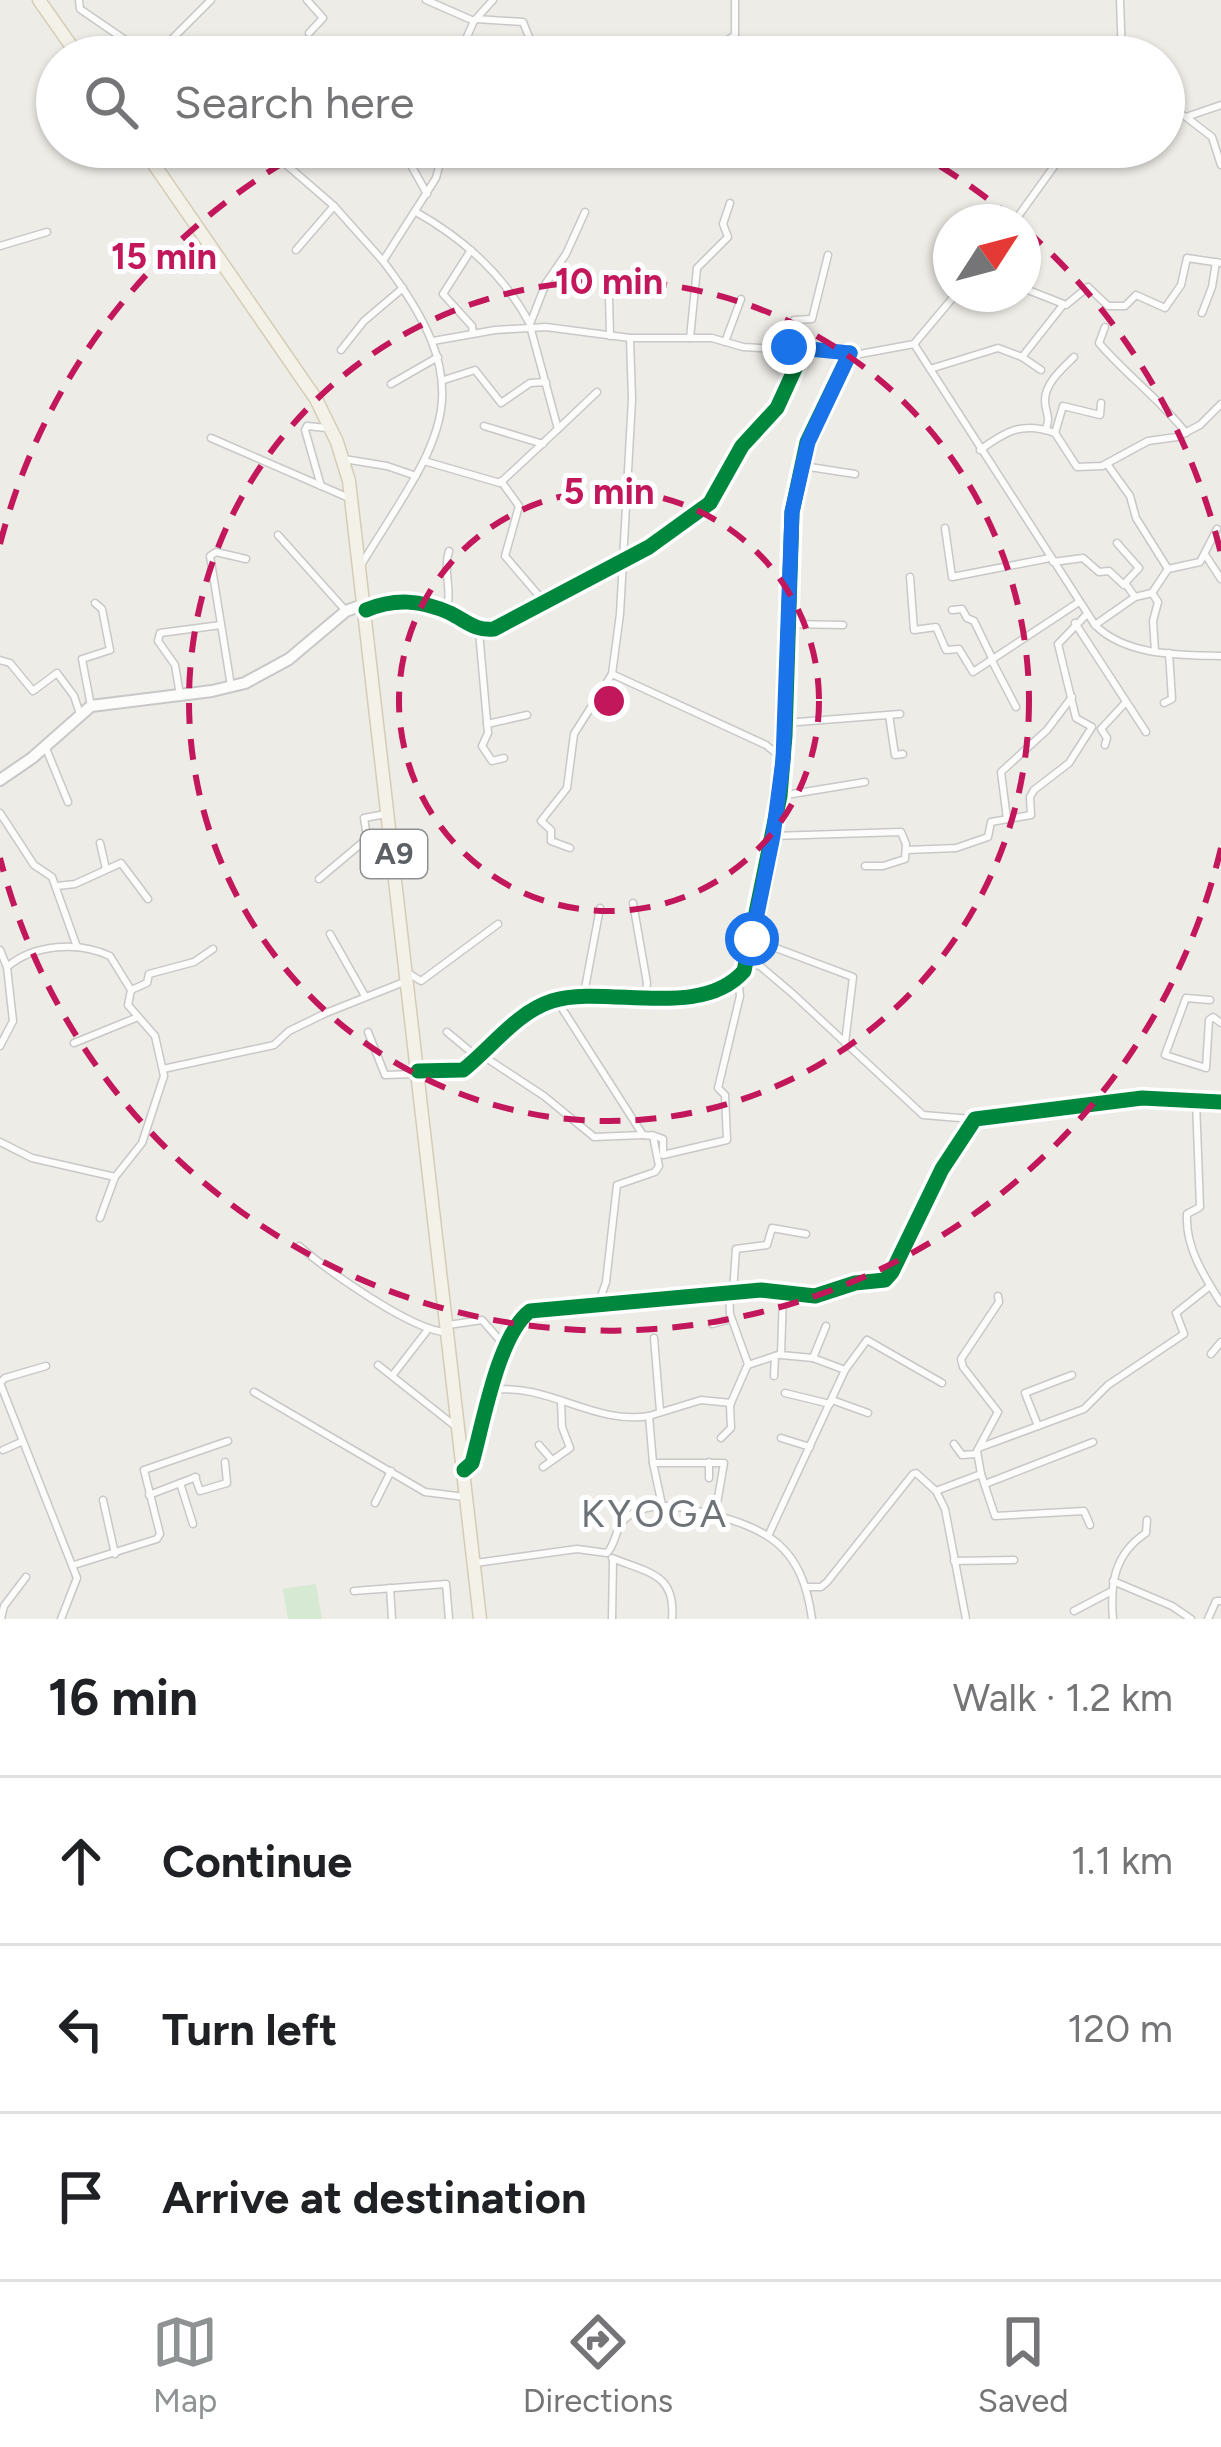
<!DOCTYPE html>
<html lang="en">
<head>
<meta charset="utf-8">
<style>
  :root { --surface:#fff; --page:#f6f6f6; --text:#202124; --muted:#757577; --line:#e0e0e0; --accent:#8f9293 }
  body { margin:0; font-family:Figtree,sans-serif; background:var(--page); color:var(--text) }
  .compass { position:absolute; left:933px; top:204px; width:108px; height:108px; border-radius:50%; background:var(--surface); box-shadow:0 3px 9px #0004; rotate:54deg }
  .stop { position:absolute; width:36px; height:36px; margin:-27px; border:9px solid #1a73e8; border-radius:50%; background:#fff }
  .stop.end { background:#1a73e8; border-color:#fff; box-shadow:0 3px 12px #0008 }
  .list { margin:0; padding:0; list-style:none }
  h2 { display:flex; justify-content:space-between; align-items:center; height:156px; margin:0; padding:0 48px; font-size:51px }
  h2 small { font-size:39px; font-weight:400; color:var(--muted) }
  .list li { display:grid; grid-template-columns:78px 1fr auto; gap:36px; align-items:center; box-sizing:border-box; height:168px; padding:0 48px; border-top:3px solid var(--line) }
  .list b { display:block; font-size:45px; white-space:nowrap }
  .list em { font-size:39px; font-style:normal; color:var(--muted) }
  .icon { flex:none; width:66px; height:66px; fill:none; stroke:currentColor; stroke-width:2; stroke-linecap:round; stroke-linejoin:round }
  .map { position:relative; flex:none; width:1221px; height:1619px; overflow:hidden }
  .search { position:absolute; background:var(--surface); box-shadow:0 3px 9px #0004; left:36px; right:36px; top:36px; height:132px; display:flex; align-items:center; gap:30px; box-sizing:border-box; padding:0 42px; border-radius:66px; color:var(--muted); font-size:45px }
  .sheet { height:660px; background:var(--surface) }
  nav { display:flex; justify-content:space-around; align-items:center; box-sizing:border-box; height:168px; border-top:3px solid var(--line); background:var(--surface); font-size:33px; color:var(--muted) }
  nav a { display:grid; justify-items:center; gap:6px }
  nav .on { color:var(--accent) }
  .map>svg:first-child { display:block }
</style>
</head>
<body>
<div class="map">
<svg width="1221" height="1619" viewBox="0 0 1221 1619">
  <rect width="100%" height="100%" fill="#edece7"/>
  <path fill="#d5e9d3" d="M316 1584 322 1619H288L283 1589Z"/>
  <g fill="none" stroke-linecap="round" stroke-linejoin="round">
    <defs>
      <g id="street">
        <path d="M79 0 80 9 150 57"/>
        <path d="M307 0 323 18 309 33"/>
        <path d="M426 0 474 21"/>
        <path d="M1120 0 1122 57"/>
        <path d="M476 19 523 22 537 57"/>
        <path d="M154 57 211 0"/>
        <path d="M458 57 474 21 493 0"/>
        <path d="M714 57 718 47 735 35V0"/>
        <path d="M1164 104 1186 117 1221 105"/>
        <path d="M1186 117 1212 137 1221 165"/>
        <path d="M266 147 334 206 383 261"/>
        <path d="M401 147 427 194"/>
        <path d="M282 161 340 147"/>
        <path d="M416 212C464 239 504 275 530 324"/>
        <path d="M1014 222 1068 147"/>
        <path d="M0 246 47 232"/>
        <path d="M296 250 334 206"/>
        <path d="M471 250 443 294 472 326 473 333"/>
        <path d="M1023 288 1066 305 1088 287 1108 306H1125L1136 295 1165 308 1181 285 1187 258 1221 263"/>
        <path d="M609 297 610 336"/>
        <path d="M1202 313 1212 287 1216 262"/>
        <path d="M530 324 546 283 566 254 585 212"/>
        <path d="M1105 327 1099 343C1126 375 1160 399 1186 433"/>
        <path d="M630 338 632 399 620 614 612 674 766 745 783 759"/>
        <path d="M690 338 697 268 728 237 723 224 730 203"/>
        <path d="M433 341 495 330 546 327 630 338H712L743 347 860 354 914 344 956 294"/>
        <path d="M725 342 741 299"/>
        <path d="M914 344 1095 625C1126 656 1179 655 1221 656"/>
        <path d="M789 347 794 320 812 319 828 255"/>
        <path d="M341 350 364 321 403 288"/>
        <path d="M1022 357 1041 370"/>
        <path d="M930 369 998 348 1022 357 1063 305"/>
        <path d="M444 380 475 370 501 403 530 383 546 382"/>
        <path d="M391 384 438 357"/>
        <path d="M484 426 543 444"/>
        <path d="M558 429 597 392"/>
        <path d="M1046 429C1051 415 1045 413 1045 400 1045 383 1063 368 1074 357"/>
        <path d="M1055 433 1063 406 1100 415 1101 403"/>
        <path d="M211 438 349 498"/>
        <path d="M980 450C1006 431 1023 421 1055 433L1077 467 1102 466 1148 441 1177 437 1200 425 1221 404"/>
        <path d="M344 459 387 466 416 476"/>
        <path d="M424 461 500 483 558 429 530 326"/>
        <path d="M1107 464 1130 496 1136 518 1168 569 1152 593 1158 602 1153 621 1155 651"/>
        <path d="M803 466 855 474"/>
        <path d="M501 481 519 506 505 556 546 604"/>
        <path d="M321 486 305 430 307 426 327 428"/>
        <path d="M945 528 952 577 1050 558"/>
        <path d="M278 535 346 611"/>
        <path d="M1117 543 1139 568 1125 583 1135 597 1152 593"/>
        <path d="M1206 556 1221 579"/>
        <path d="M1053 562 1083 558 1099 572 1109 571 1124 585"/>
        <path d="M361 565C439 438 486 396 383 261L436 178 444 147"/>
        <path d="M1168 569 1200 562 1217 529"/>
        <path d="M910 577 914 630 936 627 946 650 959 649 973 672 1079 602"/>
        <path d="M366 610C395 598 421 600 450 613 466 621 475 631 494 629L649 547 710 503 742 446 777 408 804 349"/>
        <path d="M952 610 962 609 967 618 974 621 993 660"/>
        <path d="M445 612C454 593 442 572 449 551"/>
        <path d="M1075 623 1146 732"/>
        <path d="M789 624 843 625"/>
        <path d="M1095 625 1135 597"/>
        <path d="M479 632 488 733 482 746 492 761 504 758"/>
        <path d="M0 660 10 663 33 691 57 673 74 696 80 714"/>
        <path d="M992 661 1016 707"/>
        <path d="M231 686 210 556 216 552 246 559"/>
        <path d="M180 695 175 665 158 641 160 633 221 625"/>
        <path d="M1164 703 1172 699 1169 653"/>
        <path d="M91 706 82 659 110 650 102 609 95 603"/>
        <path d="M889 715 895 755 903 754"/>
        <path d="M785 723 900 714"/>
        <path d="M487 724 527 715"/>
        <path d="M1105 745 1107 738 1101 729 1126 702"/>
        <path d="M45 746 68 802"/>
        <path d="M780 796 865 782"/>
        <path d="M0 813 34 865 52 877 77 947"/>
        <path d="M1007 819 1001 772 1047 730 1072 697"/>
        <path d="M773 836 901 832 906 844 905 859 883 866H865"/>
        <path d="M100 843 106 869"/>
        <path d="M570 848 551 841V830L541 821 567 788 574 734 612 674"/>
        <path d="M907 850 956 848 988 837 991 822 1031 815 1030 797 1034 790 1069 763 1092 727 1076 718 1058 644 1087 614"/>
        <path d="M319 879 363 842 367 837 364 818 386 814"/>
        <path d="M57 886 75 884 121 863 148 899"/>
        <path d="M633 903 647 983 645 999"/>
        <path d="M330 934 365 996"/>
        <path d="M752 939 853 977 845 1043"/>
        <path d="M0 950 7 967"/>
        <path d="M747 963 760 966 793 994 923 1115 972 1119"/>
        <path d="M408 973 421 981 498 924"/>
        <path d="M131 990 147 983 149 974 194 962 213 949"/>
        <path d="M556 999 643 1135 653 1136 659 1166 655 1172 617 1185 606 1282 598 1305"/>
        <path d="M583 999 600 908"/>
        <path d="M1210 1000 1186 998 1165 1055 1206 1068 1209 1020 1213 1017 1221 1023"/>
        <path d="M368 1032 385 1075 415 1074"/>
        <path d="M447 1032 477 1057"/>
        <path d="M74 1043 138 1017"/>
        <path d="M0 1046 13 1021 7 967C34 944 78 941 110 956L131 990 128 1005 155 1036 164 1076 142 1143 115 1177 32 1158 0 1142"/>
        <path d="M480 1054 544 1096 594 1137 643 1135"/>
        <path d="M163 1069 274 1045 289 1031 326 1013 404 982"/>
        <path d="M418 1071 463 1070C491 1048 517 1012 552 1001 605 984 700 1021 744 971L780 796 785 736 792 512 807 442 850 353"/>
        <path d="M1196 1102 1200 1207 1187 1214C1185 1247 1204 1276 1221 1303"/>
        <path d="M652 1135 663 1139V1155L727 1140 725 1095 718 1088 740 996 738 978"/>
        <path d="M100 1218 115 1177"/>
        <path d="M299 1246C327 1270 412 1331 446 1332"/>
        <path d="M733 1292 736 1249 767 1245 772 1228 806 1234"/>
        <path d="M712 1324 731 1319"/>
        <path d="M448 1325 482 1320 505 1346"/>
        <path d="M654 1338 660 1411"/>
        <path d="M1211 1354 1221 1342"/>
        <path d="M813 1358 826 1326"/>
        <path d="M378 1365 455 1426"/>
        <path d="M748 1365 781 1354"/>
        <path d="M46 1366 5 1378 0 1383 77 1578 61 1619"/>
        <path d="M845 1370 867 1340 942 1383"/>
        <path d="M392 1376 426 1332"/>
        <path d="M774 1376 775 1356"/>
        <path d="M493 1390C548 1383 594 1425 649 1416L653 1463 662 1505"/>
        <path d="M254 1392 425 1492 465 1497"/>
        <path d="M785 1393 830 1404"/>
        <path d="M832 1400 868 1413"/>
        <path d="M649 1416 701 1400 731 1403"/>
        <path d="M1038 1426 1025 1393 1072 1375"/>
        <path d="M721 1438 731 1428 730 1405 748 1364 730 1314 729 1293"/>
        <path d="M781 1438 810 1447"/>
        <path d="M954 1444 962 1455 976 1454"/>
        <path d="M539 1445 552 1460"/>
        <path d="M981 1447 1084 1409 1108 1385 1184 1334 1176 1313 1210 1286"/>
        <path d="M3 1450 21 1442"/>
        <path d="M709 1462V1478"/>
        <path d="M653 1463H724L715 1515"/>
        <path d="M543 1467 570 1448 562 1427 561 1401"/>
        <path d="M981 1474 995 1516 1084 1511 1090 1525"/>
        <path d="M195 1477 200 1491 227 1483 225 1462"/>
        <path d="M180 1483 193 1524"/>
        <path d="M985 1484 1093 1442"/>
        <path d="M936 1491 945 1509 966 1619"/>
        <path d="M149 1495 196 1477"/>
        <path d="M103 1500 115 1554"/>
        <path d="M375 1503 391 1471"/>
        <path d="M769 1534 845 1370 813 1358 781 1355 783 1294"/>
        <path d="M612 1558C649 1573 676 1574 672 1619"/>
        <path d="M954 1561 1014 1560"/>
        <path d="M476 1563 577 1549 607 1553C618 1541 614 1525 630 1515 653 1501 677 1506 702 1512 769 1528 802 1546 812 1619"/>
        <path d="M74 1565 157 1539 160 1534 144 1470 228 1441"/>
        <path d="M1113 1581 1172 1606 1191 1619"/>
        <path d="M806 1587H821L827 1582 913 1474 916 1473 936 1491 981 1474 977 1451 998 1412 963 1367 961 1359 999 1302 998 1296"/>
        <path d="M390 1588 392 1619"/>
        <path d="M354 1591 446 1584 449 1619"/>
        <path d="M1074 1611 1110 1592"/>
        <path d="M1 1619 4 1606 26 1577"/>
        <path d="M612 1619 613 1560"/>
        <path d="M1113 1619C1110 1584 1114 1554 1146 1533L1147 1520"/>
        <path d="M1208 1619 1216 1601H1221"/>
      </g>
      <g id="secondary">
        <path d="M0 780 32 758 91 706 212 691 245 683 289 659 346 611 365 604"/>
        <path d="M464 1470 472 1463C483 1424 498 1335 530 1311L761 1290 815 1296 855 1283 885 1280 892 1272 942 1169 975 1119 1142 1098 1221 1102"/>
      </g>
      <g id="primary">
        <path d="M39 0 79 57"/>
        <path d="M142 147 316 399 337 442 349 481 480 1619"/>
      </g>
    </defs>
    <use href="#street" stroke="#c8c8c8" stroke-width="9"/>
    <use href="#secondary" stroke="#c8c8c8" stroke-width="14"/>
    <use href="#primary" stroke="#d5ccb6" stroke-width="15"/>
    <use href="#street" stroke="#fcfcfb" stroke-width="6"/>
    <use href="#secondary" stroke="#fcfcfb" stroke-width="10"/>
    <use href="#primary" stroke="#f3f1e8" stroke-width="12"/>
    <defs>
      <g id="cycleway">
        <path d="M366 610C395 598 421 600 450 613 466 621 475 631 494 629L649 547 710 503 742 446 777 408 804 349"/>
        <path d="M418 1071 463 1070C491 1048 517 1012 552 1001 605 984 700 1021 744 971L780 796 785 736 792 512 807 442 850 353"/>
        <path d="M464 1470 472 1463C483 1424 498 1335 530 1311L761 1290 815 1296 855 1283 885 1280 892 1272 942 1169 975 1119 1142 1098 1221 1102"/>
      </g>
    </defs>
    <use href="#cycleway" stroke="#fff" stroke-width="22"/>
    <use href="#cycleway" stroke="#00873e" stroke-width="15"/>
  </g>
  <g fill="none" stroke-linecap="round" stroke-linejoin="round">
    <path stroke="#1a73e8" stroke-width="15" d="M752 939 773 836 783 760 792 512 808 442 850 353 789 347"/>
  </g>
  <g fill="none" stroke="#c2185b" stroke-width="6" stroke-dasharray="21 15">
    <circle cx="609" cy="701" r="210"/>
    <circle cx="609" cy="701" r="420"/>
    <path d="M1221 848A629 629 0 0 1 0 858M0 544A629 629 0 0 1 309 148M909 148A629 629 0 0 1 1013 219M1026 230A629 629 0 0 1 1221 554"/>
  </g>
  <g text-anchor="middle" stroke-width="10" stroke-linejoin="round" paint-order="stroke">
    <rect fill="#fff" stroke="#8e9094" stroke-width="3" x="361" y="830" width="66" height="48" rx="9"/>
    <g font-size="30" font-weight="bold" fill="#5d6166">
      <text x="394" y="864">A9</text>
    </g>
    <g font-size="39" letter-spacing="3" fill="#6e7378" stroke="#fff">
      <text x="655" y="1527">KYOGA</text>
    </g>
  </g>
  <circle cx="609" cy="701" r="18" fill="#c2185b" stroke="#fff" stroke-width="6"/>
  <g font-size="36" text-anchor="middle" font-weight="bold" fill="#c2185b" stroke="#fff" stroke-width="10" stroke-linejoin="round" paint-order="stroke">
    <text x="164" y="269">15 min</text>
    <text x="609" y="294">10 min</text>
    <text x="609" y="504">5 min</text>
  </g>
</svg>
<svg class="compass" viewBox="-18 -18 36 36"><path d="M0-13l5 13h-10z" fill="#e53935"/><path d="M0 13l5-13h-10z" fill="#757577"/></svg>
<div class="stop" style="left:752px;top:939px"></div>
<div class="stop end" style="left:789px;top:347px"></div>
<div class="search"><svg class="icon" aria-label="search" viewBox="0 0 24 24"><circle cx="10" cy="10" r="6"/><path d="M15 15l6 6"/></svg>Search here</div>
</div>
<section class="sheet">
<h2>16 min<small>Walk · 1.2 km</small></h2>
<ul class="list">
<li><svg class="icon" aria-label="ahead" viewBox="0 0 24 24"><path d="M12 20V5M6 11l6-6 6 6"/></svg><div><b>Continue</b></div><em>1.1 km</em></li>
<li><svg class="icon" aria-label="left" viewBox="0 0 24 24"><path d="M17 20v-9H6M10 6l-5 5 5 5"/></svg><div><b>Turn left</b></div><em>120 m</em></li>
<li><svg class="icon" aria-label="arrive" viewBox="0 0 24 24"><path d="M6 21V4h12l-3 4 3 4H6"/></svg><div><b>Arrive at destination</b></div></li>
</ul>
</section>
<nav>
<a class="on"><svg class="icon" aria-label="map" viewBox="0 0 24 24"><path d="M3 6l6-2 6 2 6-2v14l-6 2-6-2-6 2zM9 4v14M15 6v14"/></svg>Map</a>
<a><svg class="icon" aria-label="directions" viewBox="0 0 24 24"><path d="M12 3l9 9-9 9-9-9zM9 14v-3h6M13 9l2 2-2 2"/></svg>Directions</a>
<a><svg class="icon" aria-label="saved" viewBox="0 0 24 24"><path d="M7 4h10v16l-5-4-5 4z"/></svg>Saved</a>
</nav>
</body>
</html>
